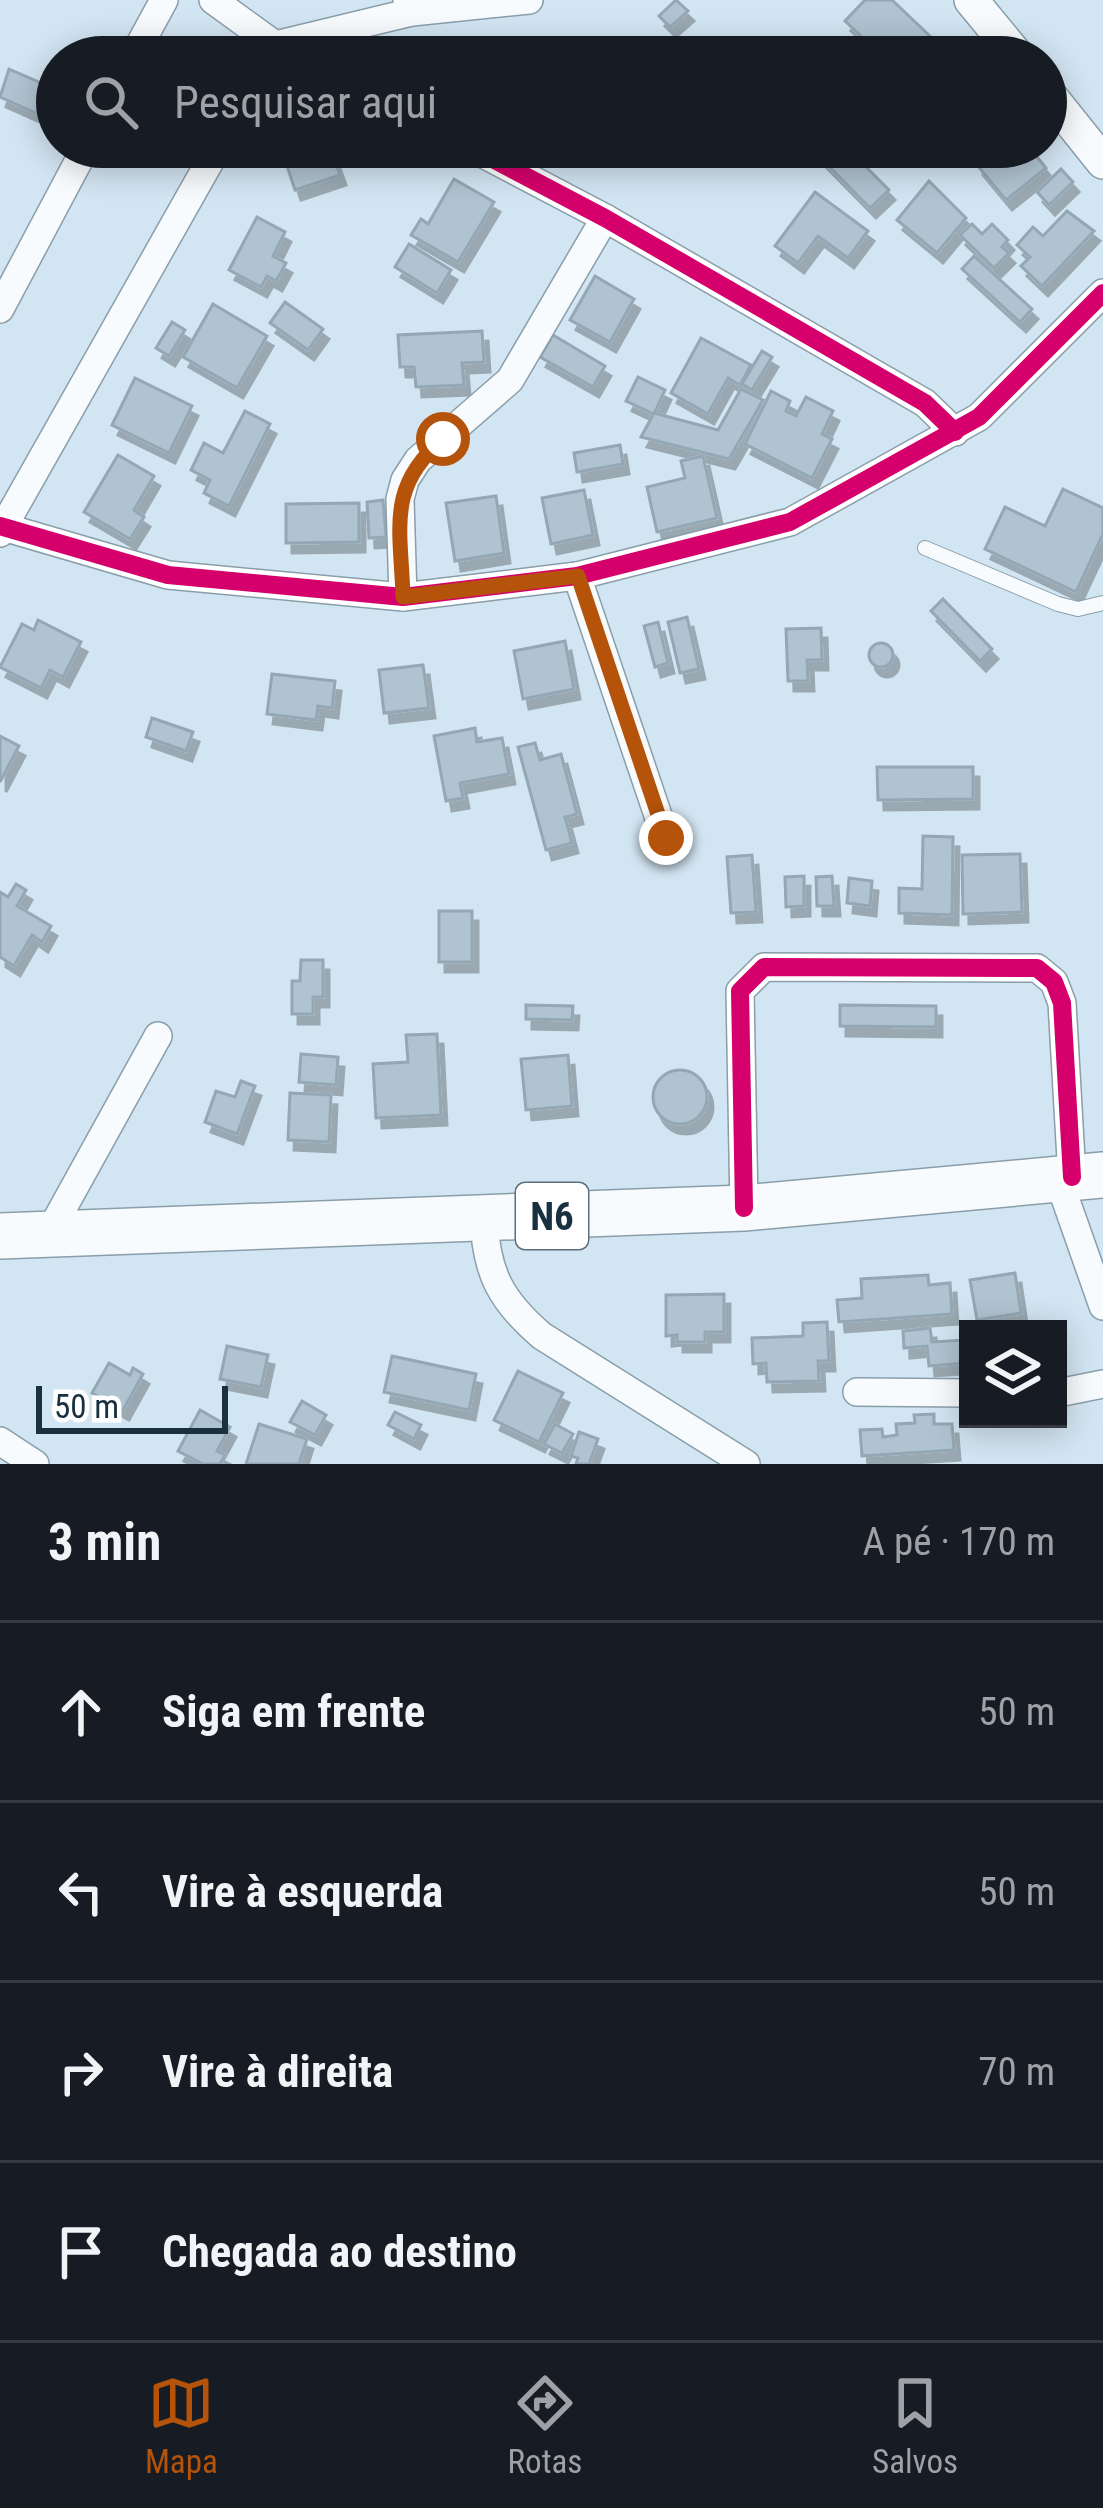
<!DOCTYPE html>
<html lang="pt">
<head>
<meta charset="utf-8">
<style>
  :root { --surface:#171b24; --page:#20242c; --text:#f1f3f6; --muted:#9ea1a6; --line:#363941; --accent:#b45309 }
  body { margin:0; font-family:"Roboto Condensed",sans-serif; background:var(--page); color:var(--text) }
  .controls { position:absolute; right:36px; bottom:36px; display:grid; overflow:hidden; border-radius:0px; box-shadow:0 6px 30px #0003 }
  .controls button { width:108px; height:108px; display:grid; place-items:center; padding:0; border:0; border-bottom:3px solid var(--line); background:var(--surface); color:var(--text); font:60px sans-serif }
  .scale { position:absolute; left:36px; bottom:30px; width:192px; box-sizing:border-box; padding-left:12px; border:6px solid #18303f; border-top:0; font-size:33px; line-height:42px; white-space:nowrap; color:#18303f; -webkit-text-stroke:9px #fff; paint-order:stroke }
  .stop { position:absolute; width:36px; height:36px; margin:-27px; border:9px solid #b45309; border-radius:50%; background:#fff }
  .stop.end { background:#b45309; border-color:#fff; box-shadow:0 3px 12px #0008 }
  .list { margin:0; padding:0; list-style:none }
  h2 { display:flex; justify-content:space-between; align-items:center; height:156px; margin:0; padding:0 48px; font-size:51px }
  h2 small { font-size:39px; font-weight:400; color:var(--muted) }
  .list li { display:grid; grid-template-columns:78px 1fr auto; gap:36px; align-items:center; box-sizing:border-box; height:180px; padding:0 48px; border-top:3px solid var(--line) }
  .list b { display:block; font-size:45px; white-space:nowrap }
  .list em { font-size:39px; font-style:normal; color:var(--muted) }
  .icon { flex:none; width:66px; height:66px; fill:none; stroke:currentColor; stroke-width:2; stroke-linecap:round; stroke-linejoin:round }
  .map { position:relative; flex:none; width:1103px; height:1464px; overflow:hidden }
  .search { position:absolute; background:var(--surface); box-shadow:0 6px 30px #0003; left:36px; right:36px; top:36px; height:132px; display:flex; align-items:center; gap:30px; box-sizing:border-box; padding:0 42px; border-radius:66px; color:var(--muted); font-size:45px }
  .sheet { height:876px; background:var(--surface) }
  nav { display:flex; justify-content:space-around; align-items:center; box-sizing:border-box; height:168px; border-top:3px solid var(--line); background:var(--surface); font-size:33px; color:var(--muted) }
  nav a { display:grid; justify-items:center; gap:6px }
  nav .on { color:var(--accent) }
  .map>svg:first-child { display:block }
</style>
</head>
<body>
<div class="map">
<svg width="1103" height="1464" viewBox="0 0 1103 1464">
  <defs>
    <filter id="shadow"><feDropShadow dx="6" dy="10" stdDeviation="0" flood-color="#0004"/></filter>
  </defs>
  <rect width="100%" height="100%" fill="#d2e5f2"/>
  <g fill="#b0c3d0" stroke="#94a7b4" stroke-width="3" filter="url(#shadow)">
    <path d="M676 0 688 11 670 27 659 16Z"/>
    <path d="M865 0H892L932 38 914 57H883L845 21Z"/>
    <path d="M9 69 57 90 56 106 42 99 36 113 0 97Z"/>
    <path d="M304 147H330L340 175 295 190 283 154Z"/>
    <path d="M810 147H846L889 190 870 208Z"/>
    <path d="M998 147H1029L1046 168 1006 200 977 165Z"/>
    <path d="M1061 169 1073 182 1049 205 1037 192Z"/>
    <path d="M454 179 494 202 458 262 411 235 421 219 428 224Z"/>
    <path d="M929 181 966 218 937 253 897 220Z"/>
    <path d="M815 192 868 231 848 258 818 236 798 263 775 246Z"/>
    <path d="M1067 211 1094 231 1042 286 1021 266 1030 257 1017 245 1033 227 1043 236Z"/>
    <path d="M257 217 285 232 273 256 286 263 276 281 267 276 261 287 229 270Z"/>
    <path d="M972 224 982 234 992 224 1008 240 1002 247 1009 253 994 268 960 235Z"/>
    <path d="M409 244 451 270 437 293 395 267Z"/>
    <path d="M974 256 1032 309 1020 322 962 269Z"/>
    <path d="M595 276 634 299 610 342 570 320Z"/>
    <path d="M285 302 323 329 308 350 270 323Z"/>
    <path d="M213 304 267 336 237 388 183 357Z"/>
    <path d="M172 322 185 330 169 356 156 348Z"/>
    <path d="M482 331 484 362 462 363 464 385 416 387 414 367H400L398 335Z"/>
    <path d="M553 335 605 366 593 387 540 357Z"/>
    <path d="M701 338 751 365 740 385 728 378 708 414 671 393Z"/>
    <path d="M762 351 772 357 752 390 742 384Z"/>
    <path d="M638 377 665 390 654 414 626 401Z"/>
    <path d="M135 378 192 406 169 453 112 425Z"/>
    <path d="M741 389 763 400 729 459 641 437 654 413 718 430Z"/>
    <path d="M771 391 790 401 786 411 796 416 806 397 833 411 822 434 832 439 812 478 745 444Z"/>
    <path d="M245 411 270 424 229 506 204 493 210 480 191 470 204 443 223 453Z"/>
    <path d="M620 445 623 464 577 472 574 453Z"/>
    <path d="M118 455 154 476 134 510 144 517 130 539 84 512Z"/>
    <path d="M703 456 717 518 657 532 647 487 685 478 681 461Z"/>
    <path d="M1063 489 1103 508V534L1076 592 985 549 1005 507 1045 526Z"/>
    <path d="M584 490 593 535 551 544 542 498Z"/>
    <path d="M496 496 504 553 455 561 446 503Z"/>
    <path d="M383 500 386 537 369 538 367 502Z"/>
    <path d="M359 503V542L286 543V504Z"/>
    <path d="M943 599 992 649 980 661 931 611Z"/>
    <path d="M687 617 699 669 680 673 668 622Z"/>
    <path d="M38 620 81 642 63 677 50 670 41 688 0 667 22 624 34 630Z"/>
    <path d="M658 622 668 663 655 667 644 626Z"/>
    <path d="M821 628 822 660H807L808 681H788L786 629Z"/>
    <path d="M565 641 574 689 523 699 514 651Z"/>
    <circle cx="881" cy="655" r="12"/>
    <path d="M423 665 429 708 384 713 379 670Z"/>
    <path d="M272 674 335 681 332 708 318 706 316 720 267 714Z"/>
    <path d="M152 718 193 732 186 751 146 737Z"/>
    <path d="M475 728 477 742 502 738 509 774 460 783 463 798 446 801 434 736Z"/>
    <path d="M0 736 19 746 0 782Z"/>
    <path d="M535 743 540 760 561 754 577 814 565 817 572 843 546 850 518 747Z"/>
    <path d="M877 767H973V799L878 800Z"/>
    <path d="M923 836 953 837 952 915 899 913V888L922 889Z"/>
    <path d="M1020 854 1022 912 963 914 962 855Z"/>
    <path d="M752 855 756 912 731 913 727 857Z"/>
    <path d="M804 876V906L786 907 785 877Z"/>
    <path d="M832 876 834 906H817L816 877Z"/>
    <path d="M849 878 872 881 870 906 847 903Z"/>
    <path d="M16 884 26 890 17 906 51 926 42 942 32 935 14 966 0 957V892L8 897Z"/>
    <rect x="439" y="911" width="33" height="51"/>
    <path d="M301 960H323V997H313V1014H292V981H300Z"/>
    <path d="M526 1005 573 1006 572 1020 526 1019Z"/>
    <path d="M840 1005 936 1006V1027L840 1026Z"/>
    <path d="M437 1034 441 1115 376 1118 373 1064 408 1062 406 1035Z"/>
    <path d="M301 1054 338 1057 336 1085 299 1082Z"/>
    <path d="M568 1055 572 1106 526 1110 521 1059Z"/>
    <circle cx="680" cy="1097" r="27"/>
    <path d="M241 1081 255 1086 237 1134 205 1122 216 1091 235 1097Z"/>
    <path d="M290 1093 331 1095 329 1142 288 1140Z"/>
    <path d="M1015 1273 1021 1313 977 1320 970 1280Z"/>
    <path d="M928 1275 929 1285 950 1283 952 1314 839 1322 837 1300 862 1298 861 1279Z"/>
    <path d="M724 1294V1332H705V1342H677V1335L666 1336V1295Z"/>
    <path d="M827 1322 829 1361H818L819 1381 767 1382 766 1363 753 1364 752 1338 803 1336V1323Z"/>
    <path d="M930 1328 932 1342 966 1340 968 1363 929 1366 927 1346 904 1348 903 1331Z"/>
    <path d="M227 1346 268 1355 261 1387 220 1379Z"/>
    <path d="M392 1356 476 1374 469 1410 384 1392Z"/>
    <path d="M109 1363 130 1375 133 1368 143 1374 123 1410 92 1393Z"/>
    <path d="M518 1371 563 1393 539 1442 494 1420Z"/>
    <path d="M302 1401 326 1415 315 1435 290 1422Z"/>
    <path d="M200 1410 230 1427 217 1451 225 1455 220 1464H203L178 1451Z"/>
    <path d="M395 1412 421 1425 414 1439 388 1425Z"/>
    <path d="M934 1414V1424H952L954 1450 862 1456 860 1430 882 1429 883 1437 897 1435 896 1424 915 1423 914 1415Z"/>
    <path d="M259 1424 307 1439 299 1464H246Z"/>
    <path d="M555 1424 573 1434 562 1453 544 1444Z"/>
    <path d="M579 1432 598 1439 589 1464H576L578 1458 571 1456Z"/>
  </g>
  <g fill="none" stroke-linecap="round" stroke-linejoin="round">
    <defs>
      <path id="service" d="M925 548 1058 604 1078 609 1103 603"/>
      <g id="minor">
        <path d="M213 0 275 45 412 12 407 0"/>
        <path d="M412 12 529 0"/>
        <path d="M133 57 164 0"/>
        <path d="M470 147 605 218 925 403 955 432"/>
        <path d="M0 309 86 147"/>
        <path d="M0 526 168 575 403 597 577 576 790 522 979 417 1103 293"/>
        <path d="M0 533 218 147"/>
        <path d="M577 576 666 839"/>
        <path d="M403 597 400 499 405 480 418 460 510 380 605 218"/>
        <path d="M1058 1178 1103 1306"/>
        <path d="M744 1208 740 991 764 967 1037 968 1054 982 1062 1003 1072 1177"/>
        <path d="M484 1219C486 1273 501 1301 542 1336L746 1464"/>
        <path d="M48 1235 158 1036"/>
        <path d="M857 1392 968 1393"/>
        <path d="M1058 1393 1103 1384"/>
        <path d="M0 1441 35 1464"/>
      </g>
      <g id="tertiary">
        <path d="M971 0 1018 57"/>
        <path d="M1046 91 1103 162"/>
      </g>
      <path id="trunk" d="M0 1236 744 1208 1103 1175"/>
    </defs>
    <use href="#service" stroke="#8a9eaa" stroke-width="16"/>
    <use href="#minor" stroke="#8a9eaa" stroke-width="30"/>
    <use href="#tertiary" stroke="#8a9eaa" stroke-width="36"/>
    <use href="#trunk" stroke="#8a9eaa" stroke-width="48"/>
    <use href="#service" stroke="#f8fbfd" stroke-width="14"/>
    <use href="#minor" stroke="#f8fbfd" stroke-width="27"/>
    <use href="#tertiary" stroke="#f8fbfd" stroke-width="33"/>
    <use href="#trunk" stroke="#f8fbfd" stroke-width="45"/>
    <defs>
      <g id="cycleway">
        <path d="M470 147 605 218 925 403 955 432"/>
        <path d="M0 526 168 575 403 597 577 576 790 522 979 417 1103 293"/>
        <path d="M744 1208 740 991 764 967 1037 968 1054 982 1062 1003 1072 1177"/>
      </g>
    </defs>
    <use href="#cycleway" stroke="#fff" stroke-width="26"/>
    <use href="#cycleway" stroke="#d6006c" stroke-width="18"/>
  </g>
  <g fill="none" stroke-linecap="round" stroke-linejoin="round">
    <path stroke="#b45309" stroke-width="15" d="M443 439C386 487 401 529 403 597L578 576 666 838"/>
  </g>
  <g text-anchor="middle" stroke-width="10" stroke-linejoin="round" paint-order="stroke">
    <rect fill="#fff" stroke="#5d6e79" stroke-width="3" x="516" y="1183" width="72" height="66" rx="9"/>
    <g font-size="39" font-weight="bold" fill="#18303f">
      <text x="552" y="1230">N6</text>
    </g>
  </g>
</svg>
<div class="controls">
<button><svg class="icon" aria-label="layers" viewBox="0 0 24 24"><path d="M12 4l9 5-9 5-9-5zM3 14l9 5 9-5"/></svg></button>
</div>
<div class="scale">50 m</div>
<div class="stop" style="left:443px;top:439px"></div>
<div class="stop end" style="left:666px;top:838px"></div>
<div class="search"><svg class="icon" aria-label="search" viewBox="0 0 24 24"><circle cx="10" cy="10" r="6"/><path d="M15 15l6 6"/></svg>Pesquisar aqui</div>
</div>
<section class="sheet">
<h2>3 min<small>A pé · 170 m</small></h2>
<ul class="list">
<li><svg class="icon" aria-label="ahead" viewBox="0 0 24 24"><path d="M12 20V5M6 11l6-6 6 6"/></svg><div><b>Siga em frente</b></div><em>50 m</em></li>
<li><svg class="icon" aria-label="left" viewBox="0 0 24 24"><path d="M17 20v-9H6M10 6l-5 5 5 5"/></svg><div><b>Vire à esquerda</b></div><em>50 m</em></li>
<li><svg class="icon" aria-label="right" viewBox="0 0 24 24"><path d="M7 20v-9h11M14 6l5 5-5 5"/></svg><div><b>Vire à direita</b></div><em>70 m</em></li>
<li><svg class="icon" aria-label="arrive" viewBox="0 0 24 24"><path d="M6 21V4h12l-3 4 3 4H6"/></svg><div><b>Chegada ao destino</b></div></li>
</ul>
</section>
<nav>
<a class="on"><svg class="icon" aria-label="map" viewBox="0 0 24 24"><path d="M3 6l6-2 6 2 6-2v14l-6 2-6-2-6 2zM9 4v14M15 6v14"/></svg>Mapa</a>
<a><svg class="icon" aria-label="directions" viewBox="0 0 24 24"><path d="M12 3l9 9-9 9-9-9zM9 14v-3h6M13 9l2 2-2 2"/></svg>Rotas</a>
<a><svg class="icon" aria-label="saved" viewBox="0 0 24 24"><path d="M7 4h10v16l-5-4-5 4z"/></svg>Salvos</a>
</nav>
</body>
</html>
